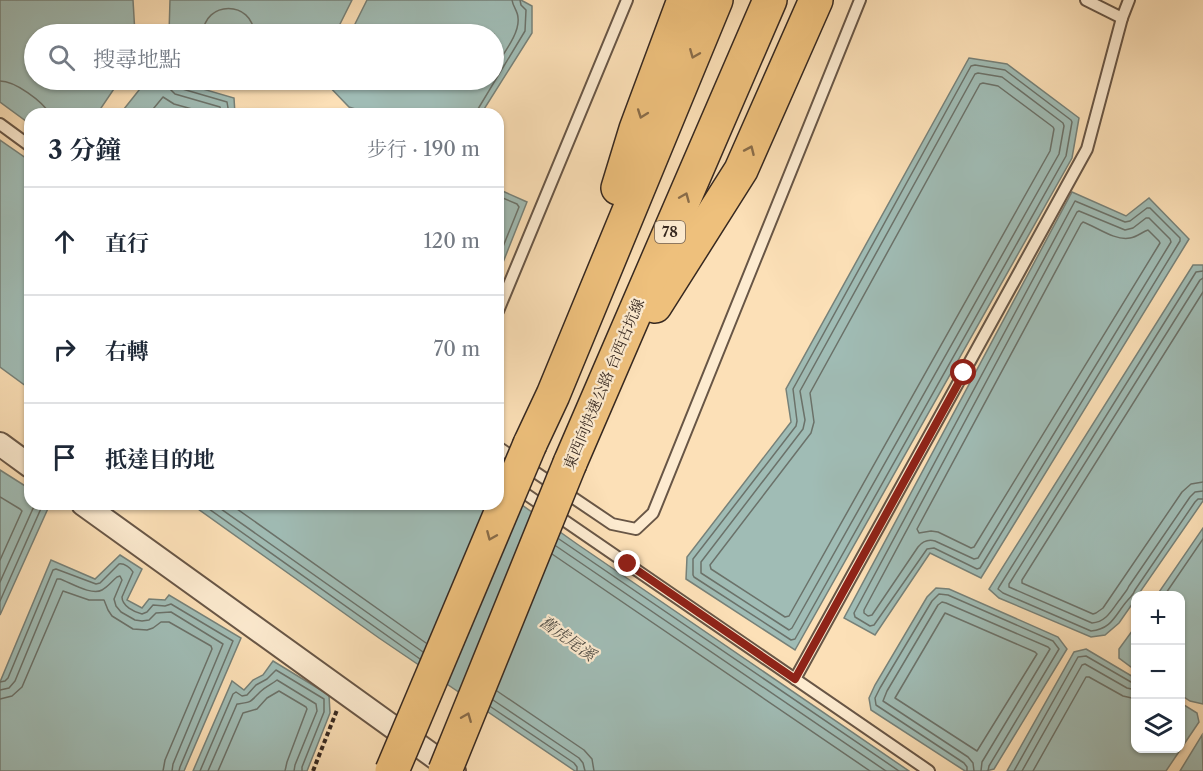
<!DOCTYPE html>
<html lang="zh-TW">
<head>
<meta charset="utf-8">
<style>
  :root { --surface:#fff; --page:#f6f6f7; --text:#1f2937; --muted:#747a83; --line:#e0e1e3 }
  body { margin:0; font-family:"Libre Caslon Text","Noto Serif TC",serif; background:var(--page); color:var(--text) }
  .controls { position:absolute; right:18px; bottom:18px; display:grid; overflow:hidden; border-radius:12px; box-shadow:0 2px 4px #0004 }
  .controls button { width:54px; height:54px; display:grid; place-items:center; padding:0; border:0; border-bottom:2px solid var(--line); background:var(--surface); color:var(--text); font:30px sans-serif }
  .stop { position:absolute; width:18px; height:18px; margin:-14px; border:4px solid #8f2418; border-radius:50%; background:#fff }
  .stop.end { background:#8f2418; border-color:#fff; box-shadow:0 2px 6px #0008 }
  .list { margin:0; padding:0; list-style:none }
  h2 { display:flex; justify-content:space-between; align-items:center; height:78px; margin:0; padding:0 24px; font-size:26px }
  h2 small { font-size:20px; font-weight:400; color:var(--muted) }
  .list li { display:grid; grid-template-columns:39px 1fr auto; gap:18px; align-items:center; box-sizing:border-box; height:108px; padding:0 24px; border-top:2px solid var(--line) }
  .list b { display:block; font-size:22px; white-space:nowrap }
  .list em { font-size:20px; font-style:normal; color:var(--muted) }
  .icon { flex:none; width:33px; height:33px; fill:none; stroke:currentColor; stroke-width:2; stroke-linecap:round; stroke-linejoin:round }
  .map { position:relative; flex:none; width:1203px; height:771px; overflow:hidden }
  .search { position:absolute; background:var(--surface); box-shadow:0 2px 4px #0004; left:24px; top:24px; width:480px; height:66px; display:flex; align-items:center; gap:15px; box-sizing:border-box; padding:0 21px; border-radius:33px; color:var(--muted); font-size:22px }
  .panel { position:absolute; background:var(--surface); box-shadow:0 2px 4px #0004; left:24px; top:108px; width:480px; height:402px; border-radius:18px }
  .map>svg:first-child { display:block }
</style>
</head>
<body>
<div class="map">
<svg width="1203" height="771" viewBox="0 0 1203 771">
  <rect width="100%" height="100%" fill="#fce0b7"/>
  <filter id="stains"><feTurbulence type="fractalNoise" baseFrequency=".00333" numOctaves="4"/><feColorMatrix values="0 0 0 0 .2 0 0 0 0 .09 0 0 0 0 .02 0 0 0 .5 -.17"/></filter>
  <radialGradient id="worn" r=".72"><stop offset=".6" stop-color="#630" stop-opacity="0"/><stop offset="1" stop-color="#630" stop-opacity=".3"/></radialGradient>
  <g fill="#a0bcb5" stroke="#768179" stroke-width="1.5">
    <path d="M0 0H133L135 34H34V80H120L97 114H30V124L0 102Z"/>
    <path d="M170 0H352L335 34H235L227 29 224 34H169Z"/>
    <path d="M367 0H521L532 6V33L481 114H371L349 107 325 82 327 80H494V34H350Z"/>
    <path d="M969 58 1007 64 1079 118 1072 158 795 650 686 579 687 557 791 422 786 389Z"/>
    <path d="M147 80H172L234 98 235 114H120Z"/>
    <path d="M0 140 30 161V389L0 367Z"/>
    <path d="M498 189 527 202 498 275Z"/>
    <path d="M1072 192 1126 216 1149 198 1189 239 981 578 930 553 875 635 844 618Z"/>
    <path d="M1193 265H1203V501L1138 595 1136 596 1135 600 1119 623 1105 635 1091 637 999 598 989 589Z"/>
    <path d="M0 470 30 489V504H50L0 615Z"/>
    <path d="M498 488 577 544 909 771H575L379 638 191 504H498Z"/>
    <path d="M1203 528V704L1190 701 1181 695 1180 596 1157 595Z"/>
    <path d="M120 555 142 569 127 600 142 608 149 599 165 600 169 595 241 638 184 771H0V682L51 560 95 579Z"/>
    <path d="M936 588 949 589 1058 637 1067 649 994 769 986 771H965L871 710 869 698 875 685 927 597Z"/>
    <path d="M1135 627V670L1119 658V649Z"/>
    <path d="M1086 649 1135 678 1136 748H1180L1181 703 1197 713 1199 722 1166 771H1007L1074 652Z"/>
    <path d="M273 661 329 695 330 713 307 771H193L232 681 244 690 253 680 263 675Z"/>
    <path d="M1202 735 1203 771H1180Z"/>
  </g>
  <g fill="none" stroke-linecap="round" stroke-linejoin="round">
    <g stroke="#6b726a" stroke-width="1.5">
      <path d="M203 34C204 0 253 0 254 34"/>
      <path d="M975 65 1005 70 1071 120 1072 122 1066 156 795 639 791 640 694 577 693 575V559L796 426 797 421 793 389 971 66Z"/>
      <path d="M494 69C502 55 520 34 518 18 518 11 513 7 512 0"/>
      <path d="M978 73 1002 77 1063 123 1064 126 1059 154 792 628 789 630 701 573V562L803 429 805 420 800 391 975 74Z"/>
      <path d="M167 80 169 88 175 94 220 107 222 114"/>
      <path d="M175 80V84L179 88 227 102 229 114"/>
      <path d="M0 81C15 81 42 101 50 114"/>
      <path d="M983 83 998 86 1053 127 1054 129 1050 151 789 616 785 617 711 569 710 565 811 433 814 422 810 393 980 84Z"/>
      <path d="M149 114 163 97 174 104 210 114"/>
      <path d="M477 114 478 109 525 31 526 10 521 5 520 0"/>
      <path d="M498 196 517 204 519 207 498 259"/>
      <path d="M1075 201 1125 222 1130 221 1147 208H1150L1180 238V241L980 568 977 569 934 548 927 549 874 625 870 626 855 617 854 613Z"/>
      <path d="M1079 211 1125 230 1133 228 1146 218H1149L1170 239 1171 242 978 558 974 559 935 541C928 539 923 541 918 547L872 615 868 616 864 613V610L1077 212Z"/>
      <path d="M1083 222C1097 227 1115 241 1130 238 1137 237 1142 232 1148 230L1159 241 1160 243 974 547 971 548 938 532 931 531 919 533 917 529 1081 224Z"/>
      <path d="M1203 271 1196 272 999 587 998 589 1003 593 1091 631C1112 629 1115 615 1127 601 1131 596 1133 596 1135 590L1195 502 1198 499H1203"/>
      <path d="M1203 278 1200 280 1009 584V587L1092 623C1107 622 1112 609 1121 598 1124 593 1127 591 1129 586L1190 497 1195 492 1203 491"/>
      <path d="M1203 292 1022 580V583L1093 614 1096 613 1103 608 1182 492 1191 484 1203 482"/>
      <path d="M0 497 20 509 22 511 0 560"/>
      <path d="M202 504 420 659"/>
      <path d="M214 504 423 652"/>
      <path d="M230 504 426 643"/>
      <path d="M559 539 899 771"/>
      <path d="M556 546 886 771"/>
      <path d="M552 554 870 771"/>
      <path d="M0 582 35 504"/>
      <path d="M1164 596 1203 539"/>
      <path d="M0 601 43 504"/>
      <path d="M945 613 1035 652 1037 654 977 751 895 698Z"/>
      <path d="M0 682 5 681 8 678 53 570 56 569 96 584 100 583 119 564C124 563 131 568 133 572L122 597C122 606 134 612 142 614L147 612 153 605 165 606 171 604 233 641 180 767 179 771"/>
      <path d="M0 690 9 688 15 681 57 579H60C71 583 92 596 102 590 108 587 112 581 117 577L120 576 122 580 114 599 116 606 121 612 135 620 142 621 149 620 156 613 171 612 223 644 173 764 172 771"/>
      <path d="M497 691 584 750 592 759 594 771"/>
      <path d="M0 699 12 696 22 687 63 591 89 600H104L108 610 112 616 133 629 147 630 153 628 161 622H169L211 646 212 649 165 760 163 771"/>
      <path d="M493 700 579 758 583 763 585 771"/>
      <path d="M491 707 574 763 577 767V771"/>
      <path d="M200 771 233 694 236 692 242 696 247 695 256 685 267 679 276 670 324 699V712L302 767V771"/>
      <path d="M208 771 237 704C252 702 249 703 260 692 265 687 272 684 277 680L316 704 317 711 295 765 294 771"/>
      <path d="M218 771 243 713 257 709 267 698 279 691 306 707 307 709 287 762 285 771"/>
      <path d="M967 771V767L964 763 876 705 875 698 880 688 932 601 939 594 948 595 1053 641 1059 649 989 766 988 771"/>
      <path d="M974 771 973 763 968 757 883 701 887 691 938 605 942 602 946 603 1048 647 1050 649 982 762 981 771"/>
      <path d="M1014 771 1078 657 1086 656 1131 682H1136"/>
      <path d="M1022 771 1082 665 1085 664 1127 688 1136 690"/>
      <path d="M1033 771 1086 677H1089L1123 696 1136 699"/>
    </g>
    <defs>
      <g id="service">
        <path d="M1086 0 1122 18"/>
        <path d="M0 124 30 146"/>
        <path d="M498 311 627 0"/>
        <path d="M498 447 612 524 636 529 653 513 860 0"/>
        <path d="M498 475 929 771"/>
        <path d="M795 679 1087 149 1122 18 1129 0"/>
      </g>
      <g id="minor">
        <path d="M0 444 30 466"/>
        <path d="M83 504 454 771"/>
      </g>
      <g id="trunk">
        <path d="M618 188 636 129 684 0"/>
        <path d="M655 306 741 170 816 0"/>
        <path d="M530 444 553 395 716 0"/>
        <path d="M570 463 770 0"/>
      </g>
    </defs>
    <use href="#service" stroke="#685646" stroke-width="14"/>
    <use href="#minor" stroke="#685646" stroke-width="26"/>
    <use href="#trunk" stroke="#362820" stroke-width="36"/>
    <path stroke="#362820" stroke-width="4" stroke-dasharray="4.5 3" stroke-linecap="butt" d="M313 771 337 710"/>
    <use href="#service" stroke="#fdebd0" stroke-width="10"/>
    <use href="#minor" stroke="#fdebd0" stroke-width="22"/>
    <use href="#trunk" stroke="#eec07c" stroke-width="33"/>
    <defs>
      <g id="trunk-bridge">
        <path d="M392 771 530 444"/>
        <path d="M445 771 570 463"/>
      </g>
    </defs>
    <use href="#trunk-bridge" stroke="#362820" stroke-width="36" stroke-linecap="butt"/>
    <use href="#trunk-bridge" stroke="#eec07c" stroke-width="33"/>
  </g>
  <defs><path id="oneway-chevron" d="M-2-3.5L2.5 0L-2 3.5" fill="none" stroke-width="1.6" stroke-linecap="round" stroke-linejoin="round" transform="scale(1.5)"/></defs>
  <g stroke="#896c49">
    <use href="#oneway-chevron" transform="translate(694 54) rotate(112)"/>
    <use href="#oneway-chevron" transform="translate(642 114) rotate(110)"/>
    <use href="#oneway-chevron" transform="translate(750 150) rotate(-66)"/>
    <use href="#oneway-chevron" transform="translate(685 197) rotate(-67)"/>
    <use href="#oneway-chevron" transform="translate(491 536) rotate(113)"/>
    <use href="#oneway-chevron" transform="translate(467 717) rotate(-68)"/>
  </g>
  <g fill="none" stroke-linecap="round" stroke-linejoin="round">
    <path stroke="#8f2418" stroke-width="8" d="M628 564 795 679 964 373"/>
  </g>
  <g text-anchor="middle" stroke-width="4.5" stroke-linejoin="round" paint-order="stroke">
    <rect fill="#fdebd0" stroke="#726255" stroke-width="1.5" x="655" y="221" width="30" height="22" rx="4.5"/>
    <g font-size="14" font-weight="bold" fill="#362820">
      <text x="670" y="237">78</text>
    </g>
    <g font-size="15" fill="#362820" stroke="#fdebd0">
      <text transform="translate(604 384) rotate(-67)" y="5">東西向快速公路 台西古坑線</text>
    </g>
    <g font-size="16" font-style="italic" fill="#504d45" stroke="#fdebd0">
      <text transform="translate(568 638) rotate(36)" y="6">舊虎尾溪</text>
    </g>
  </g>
  <rect width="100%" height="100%" filter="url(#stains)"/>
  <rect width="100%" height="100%" fill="url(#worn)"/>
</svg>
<div class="controls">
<button>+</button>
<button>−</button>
<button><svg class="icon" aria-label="layers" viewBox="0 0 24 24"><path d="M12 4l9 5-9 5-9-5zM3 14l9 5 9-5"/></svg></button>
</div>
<div class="stop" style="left:964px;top:373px"></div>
<div class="stop end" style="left:628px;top:564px"></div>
<div class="search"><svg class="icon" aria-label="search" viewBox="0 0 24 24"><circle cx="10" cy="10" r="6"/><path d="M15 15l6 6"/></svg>搜尋地點</div>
<section class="panel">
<h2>3 分鐘<small>步行 · 190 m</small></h2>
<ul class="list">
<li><svg class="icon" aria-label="ahead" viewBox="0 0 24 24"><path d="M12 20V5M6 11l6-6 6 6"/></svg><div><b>直行</b></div><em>120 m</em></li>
<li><svg class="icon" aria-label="right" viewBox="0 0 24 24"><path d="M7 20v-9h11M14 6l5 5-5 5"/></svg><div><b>右轉</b></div><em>70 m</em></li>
<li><svg class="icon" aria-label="arrive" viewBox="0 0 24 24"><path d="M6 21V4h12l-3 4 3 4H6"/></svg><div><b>抵達目的地</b></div></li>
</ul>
</section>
</div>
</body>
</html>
